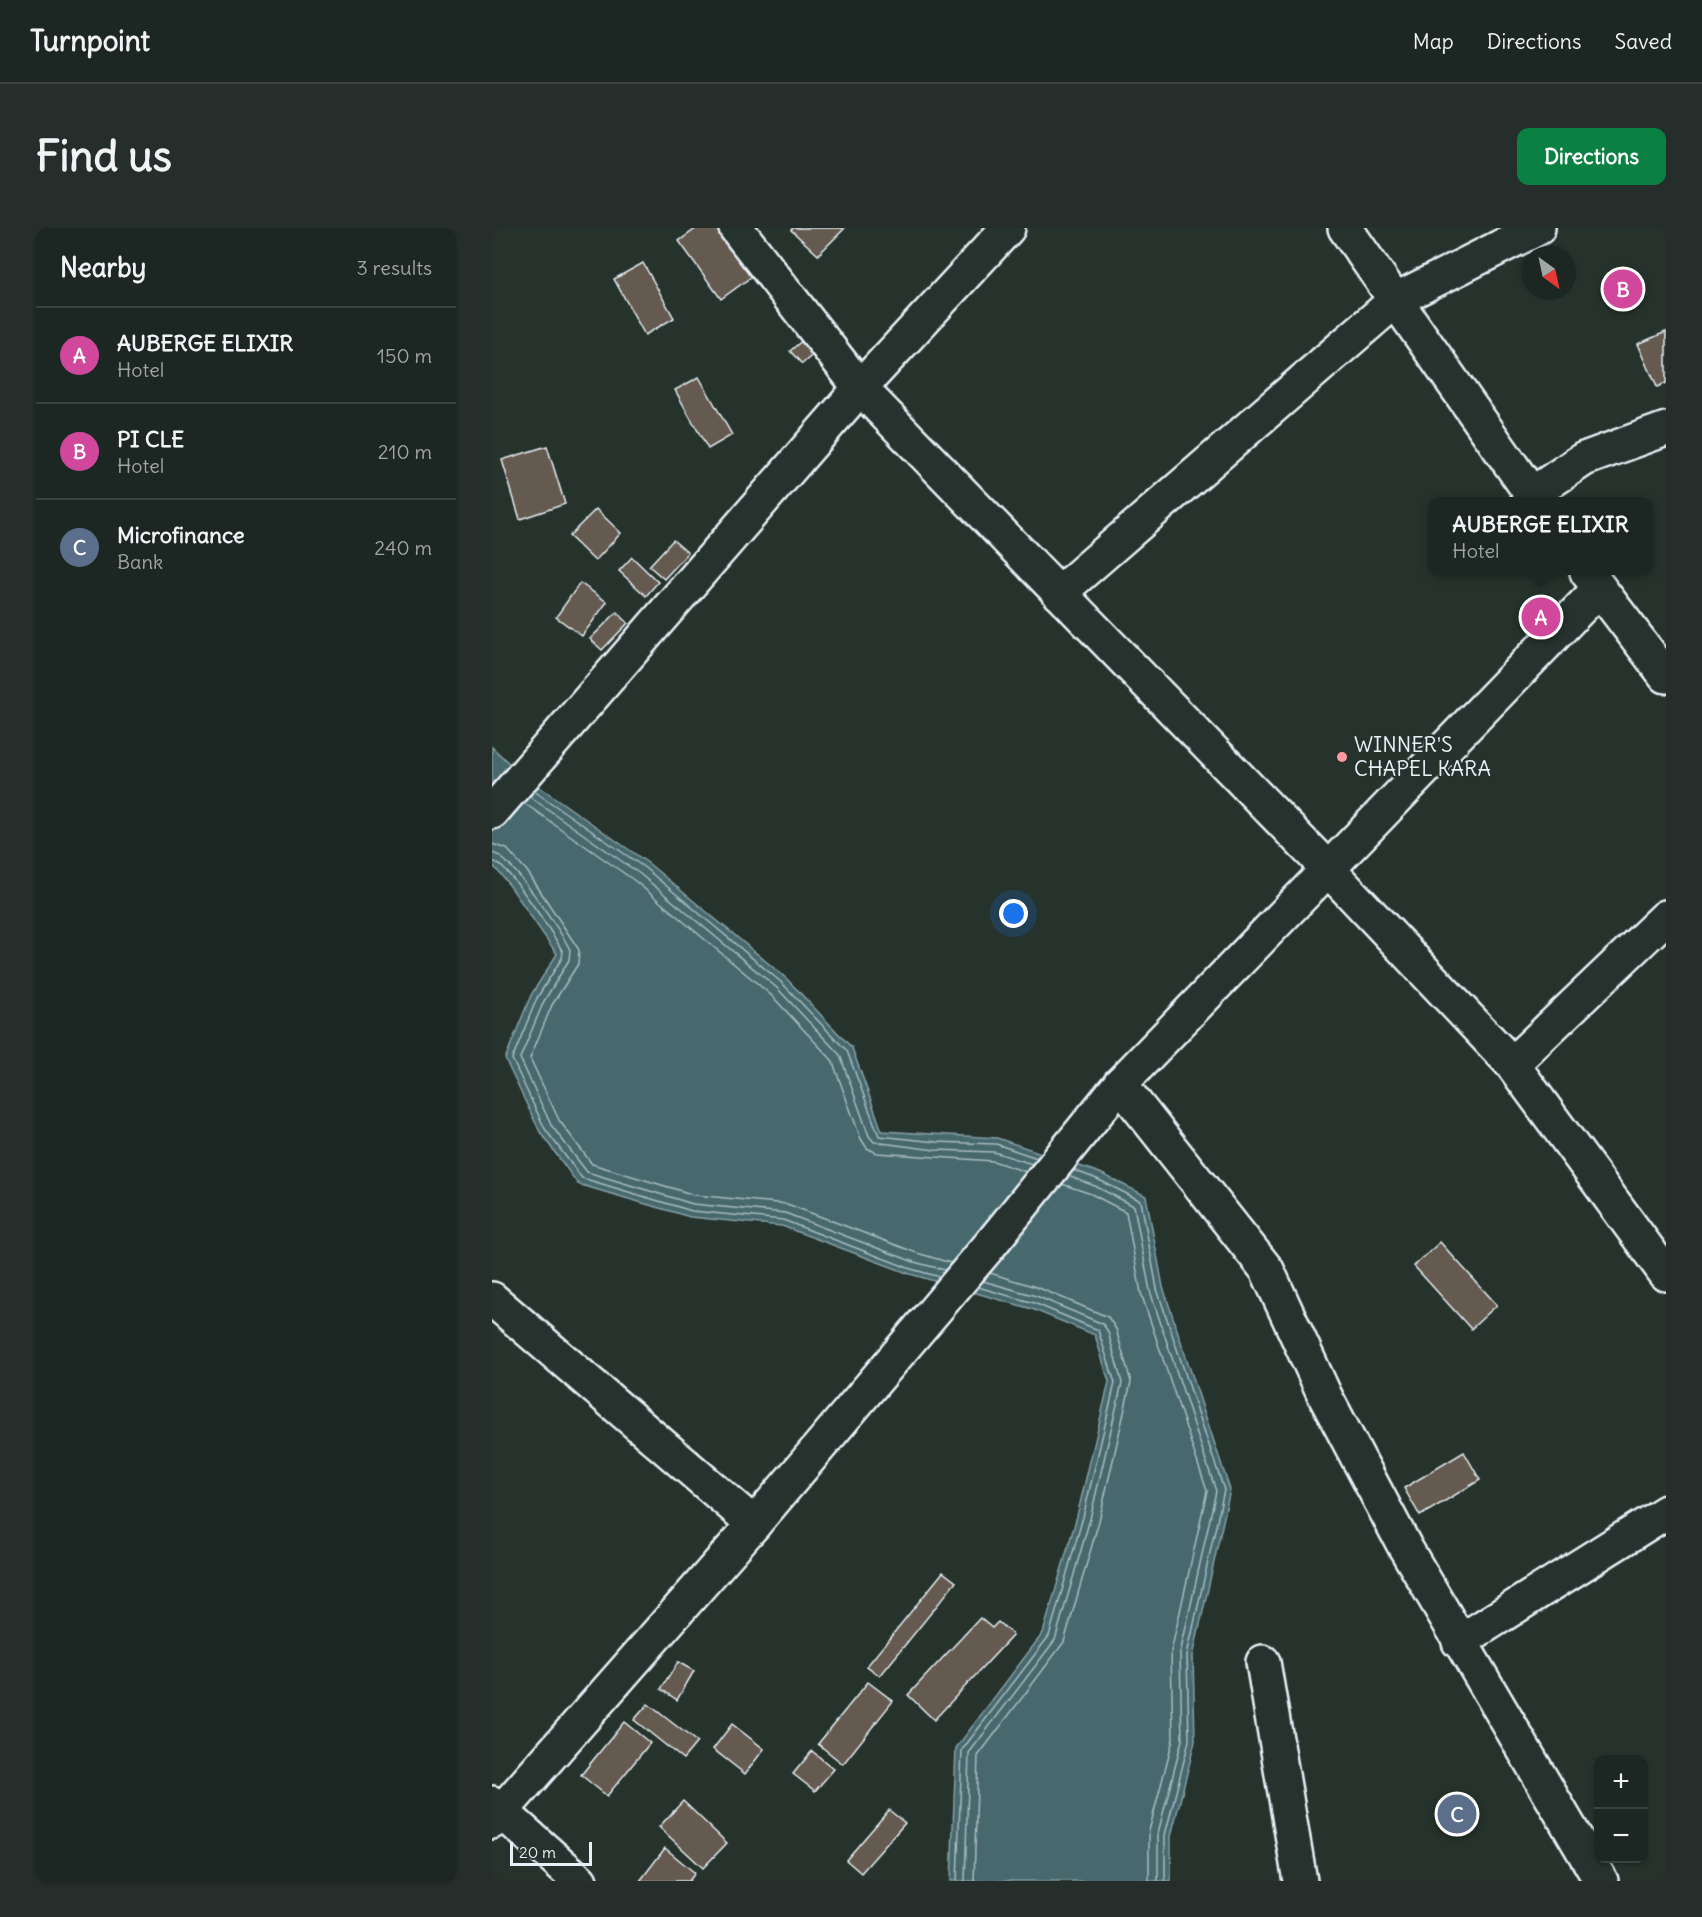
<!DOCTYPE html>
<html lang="en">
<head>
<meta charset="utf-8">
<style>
  :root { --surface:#1c2622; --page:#252e2a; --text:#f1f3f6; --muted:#a0a5a5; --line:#3a4340; --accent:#0b8043 }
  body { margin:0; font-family:Delius,sans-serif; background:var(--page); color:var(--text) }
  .controls { position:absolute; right:18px; bottom:18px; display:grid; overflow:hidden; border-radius:12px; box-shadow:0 2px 4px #0004 }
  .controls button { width:54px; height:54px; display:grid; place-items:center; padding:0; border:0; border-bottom:2px solid var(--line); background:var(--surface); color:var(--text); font:30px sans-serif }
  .compass { position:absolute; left:1030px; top:18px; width:54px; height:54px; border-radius:50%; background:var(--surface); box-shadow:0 2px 4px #0004; rotate:147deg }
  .scale { position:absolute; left:18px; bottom:15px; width:82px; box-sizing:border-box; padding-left:6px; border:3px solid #e8f1f8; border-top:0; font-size:16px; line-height:21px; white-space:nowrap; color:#e8f1f8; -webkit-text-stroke:4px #26332d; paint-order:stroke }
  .you { position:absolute; left:522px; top:686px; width:21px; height:21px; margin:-15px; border:4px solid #fff; border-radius:50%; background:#1a73e8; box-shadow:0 0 0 9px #1a73e833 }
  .badge { display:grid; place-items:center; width:39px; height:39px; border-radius:50%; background:var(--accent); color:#fff; font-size:20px; font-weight:700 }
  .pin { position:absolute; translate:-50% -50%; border:3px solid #fff; box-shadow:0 2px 6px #0006 }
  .popup { position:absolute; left:936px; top:269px; width:225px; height:78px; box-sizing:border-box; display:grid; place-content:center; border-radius:12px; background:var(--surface); filter:drop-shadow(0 2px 4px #0005); font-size:20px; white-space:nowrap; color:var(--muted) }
  .popup b { font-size:22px; color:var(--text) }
  .popup::after { content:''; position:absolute; left:50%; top:100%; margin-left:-12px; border:12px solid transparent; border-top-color:var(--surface) }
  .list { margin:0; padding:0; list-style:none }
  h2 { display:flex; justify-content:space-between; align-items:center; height:78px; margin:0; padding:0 24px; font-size:26px }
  h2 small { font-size:20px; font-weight:400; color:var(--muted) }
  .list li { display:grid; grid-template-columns:39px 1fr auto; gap:18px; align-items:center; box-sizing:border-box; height:96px; padding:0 24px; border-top:2px solid var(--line) }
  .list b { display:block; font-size:22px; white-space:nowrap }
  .list p { margin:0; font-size:20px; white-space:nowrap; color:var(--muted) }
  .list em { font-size:20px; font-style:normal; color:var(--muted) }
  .map { position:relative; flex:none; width:1174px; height:1653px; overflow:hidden; border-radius:12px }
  header { display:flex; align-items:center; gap:36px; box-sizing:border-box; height:84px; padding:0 30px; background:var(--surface); border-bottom:2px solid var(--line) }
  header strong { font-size:28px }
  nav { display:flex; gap:33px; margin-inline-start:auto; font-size:21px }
  .intro { display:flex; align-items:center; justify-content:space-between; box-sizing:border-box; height:144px; padding:0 36px }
  h1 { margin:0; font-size:42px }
  .button { padding:15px 27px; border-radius:12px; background:var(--accent); color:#fff; font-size:21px; font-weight:700 }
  main { display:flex; gap:36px; padding:0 36px }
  aside { flex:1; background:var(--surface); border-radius:12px; box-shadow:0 2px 4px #0004 }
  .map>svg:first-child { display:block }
</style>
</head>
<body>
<header>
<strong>Turnpoint</strong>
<nav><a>Map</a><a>Directions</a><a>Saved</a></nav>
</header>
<div class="intro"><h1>Find us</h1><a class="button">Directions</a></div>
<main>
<aside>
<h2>Nearby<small>3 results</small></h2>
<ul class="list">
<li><span class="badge" style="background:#d1479c">A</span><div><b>AUBERGE ELIXIR</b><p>Hotel</p></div><em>150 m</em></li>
<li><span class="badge" style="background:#d1479c">B</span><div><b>PI CLE</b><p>Hotel</p></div><em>210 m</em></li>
<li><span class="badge" style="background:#5c6f8a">C</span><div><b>Microfinance</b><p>Bank</p></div><em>240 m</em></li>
</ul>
</aside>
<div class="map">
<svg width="1174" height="1653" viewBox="0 0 1174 1653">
  <rect width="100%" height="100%" fill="#26332d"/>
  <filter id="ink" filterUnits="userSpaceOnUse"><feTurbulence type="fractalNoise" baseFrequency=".0167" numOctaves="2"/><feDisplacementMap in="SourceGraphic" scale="12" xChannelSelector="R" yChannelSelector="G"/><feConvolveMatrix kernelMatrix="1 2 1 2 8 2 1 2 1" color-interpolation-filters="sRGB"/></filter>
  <g filter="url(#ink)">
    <path fill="#47696e" stroke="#879fa5" stroke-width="1.5" d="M0 519 25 543 156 635 294 750 360 820 390 903 505 910 608 945 654 968 671 1059 738 1262 701 1428 703 1514 679 1608V1653H459L464 1520 551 1405 585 1288 617 1154 603 1107 540 1081 418 1046 290 998 198 989 86 956 48 904 13 831 39 767 65 726 18 658 0 636Z"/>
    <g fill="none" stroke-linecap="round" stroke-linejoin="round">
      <g stroke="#a8bbc1" stroke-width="1.5">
        <path d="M42 563 153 640 290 755 355 823 387 908 444 914 504 916 545 930"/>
        <path d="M37 568 148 646 285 760 348 827 377 908 382 914 443 922 502 924 540 936"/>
        <path d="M32 575 143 653 279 767 340 832 369 911 375 920 385 925 501 933 534 944"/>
        <path d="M0 616 15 621 35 643 87 722 86 736 60 777 38 830 67 892 100 936 203 967 295 976 425 1025 459 1035"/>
        <path d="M0 625C17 626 70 704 78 722L77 732 52 773 28 830 59 897 95 944 201 976 293 985 422 1034 453 1042"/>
        <path d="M0 633C16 635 62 708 71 724L70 730 45 770 20 831 53 901 90 950 200 983 291 992 419 1041 448 1049"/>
        <path d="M581 942 605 951 649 973 665 1061 732 1262 695 1427 697 1513 673 1607V1653"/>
        <path d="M576 948 603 958 642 978 658 1063 724 1263 688 1426 690 1512 666 1605V1653"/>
        <path d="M570 956 599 966 634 984 649 1065 715 1263 679 1424 681 1511 657 1603V1653"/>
        <path d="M465 1653 470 1522 557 1408 591 1289 623 1155 606 1102 542 1075 486 1059"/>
        <path d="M473 1653 477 1525 563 1412 598 1291 630 1155 616 1104 611 1096 544 1068 491 1053"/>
        <path d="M482 1653 486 1528 572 1414 607 1293 639 1154 624 1101 616 1089 547 1060 498 1045"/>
      </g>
    </g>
    <g fill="#655a50" stroke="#e8f1f8" stroke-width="1.5">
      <path d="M205 0H224L259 49 229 71 187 13Z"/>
      <path d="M301 0H351L352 1 326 27 299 2Z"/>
      <path d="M151 35 182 90 153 107 122 51Z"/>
      <path d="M1174 104V155L1165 159 1146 116Z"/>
      <path d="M313 110 324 124 310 136 298 123Z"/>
      <path d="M207 149 240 207 216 221 183 162Z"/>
      <path d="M55 218 73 276 28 291 10 232Z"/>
      <path d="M104 281 129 305 103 333 77 308Z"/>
      <path d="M181 312 196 325 172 351 157 338Z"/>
      <path d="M140 329 166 354 154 368 127 343Z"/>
      <path d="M88 355 115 374 90 408 64 389Z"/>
      <path d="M125 384 136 395 110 422 98 411Z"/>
      <path d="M948 1014 1005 1077 979 1101 922 1038Z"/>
      <path d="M972 1224 988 1252 928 1288 912 1260Z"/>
      <path d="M451 1344 464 1354 388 1448 375 1438Z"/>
      <path d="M488 1390 500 1400 506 1394 521 1407 442 1492 416 1467Z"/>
      <path d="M186 1434 202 1443 185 1472 169 1461Z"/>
      <path d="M376 1454 401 1473 351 1536 326 1516Z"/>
      <path d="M156 1476 205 1514 191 1531 142 1492Z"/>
      <path d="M132 1494 158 1515 115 1568 89 1547Z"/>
      <path d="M240 1496 272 1521 253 1546 221 1521Z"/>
      <path d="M320 1523 342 1541 323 1563 301 1546Z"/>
      <path d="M191 1573 235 1615 211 1640 167 1599Z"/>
      <path d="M397 1582 413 1595 369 1645 354 1632Z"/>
      <path d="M173 1620 203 1645 197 1653H148Z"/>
    </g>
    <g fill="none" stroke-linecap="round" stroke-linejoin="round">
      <defs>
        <g id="minor">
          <path d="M244 0 368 160 834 639 1020 836 1174 1046"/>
          <path d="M853 0 1045 274"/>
          <path d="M1040 266 1092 231 1174 201"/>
          <path d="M1095 344 1174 448"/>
          <path d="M567 365 905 71 1046 0"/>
          <path d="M0 584 368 160 516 0"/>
          <path d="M1020 836 1174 689"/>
          <path d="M628 856 775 1042 833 1168 913 1319 1109 1653"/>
          <path d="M0 1071 262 1296"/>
          <path d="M967 1414 1174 1284"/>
          <path d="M771 1434 808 1653"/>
          <path d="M0 1575 88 1653"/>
          <path d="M0 1594 262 1296 498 1017 628 856 1107 361"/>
        </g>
      </defs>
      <use href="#minor" stroke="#e8f1f8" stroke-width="38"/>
      <use href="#minor" stroke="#26332d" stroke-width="33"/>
    </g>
  </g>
  <circle fill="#ff9aa2" stroke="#26332d" stroke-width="2" cx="850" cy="529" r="6"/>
  <g text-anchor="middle" stroke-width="4.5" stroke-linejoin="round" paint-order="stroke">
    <g font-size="21" fill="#e8f1f8" stroke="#26332d" text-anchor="start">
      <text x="862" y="524">WINNER'S<tspan x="862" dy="24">CHAPEL KARA</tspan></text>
    </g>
  </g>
</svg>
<div class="controls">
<button>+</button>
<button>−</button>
</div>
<svg class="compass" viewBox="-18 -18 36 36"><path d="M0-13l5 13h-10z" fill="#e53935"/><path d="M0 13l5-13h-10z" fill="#a0a5a5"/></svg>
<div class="scale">20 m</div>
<div class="you"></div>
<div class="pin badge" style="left:1049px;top:389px;background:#d1479c">A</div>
<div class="popup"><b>AUBERGE ELIXIR</b>Hotel</div>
<div class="pin badge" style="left:1131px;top:61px;background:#d1479c">B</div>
<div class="pin badge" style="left:965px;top:1586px;background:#5c6f8a">C</div>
</div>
</main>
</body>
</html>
